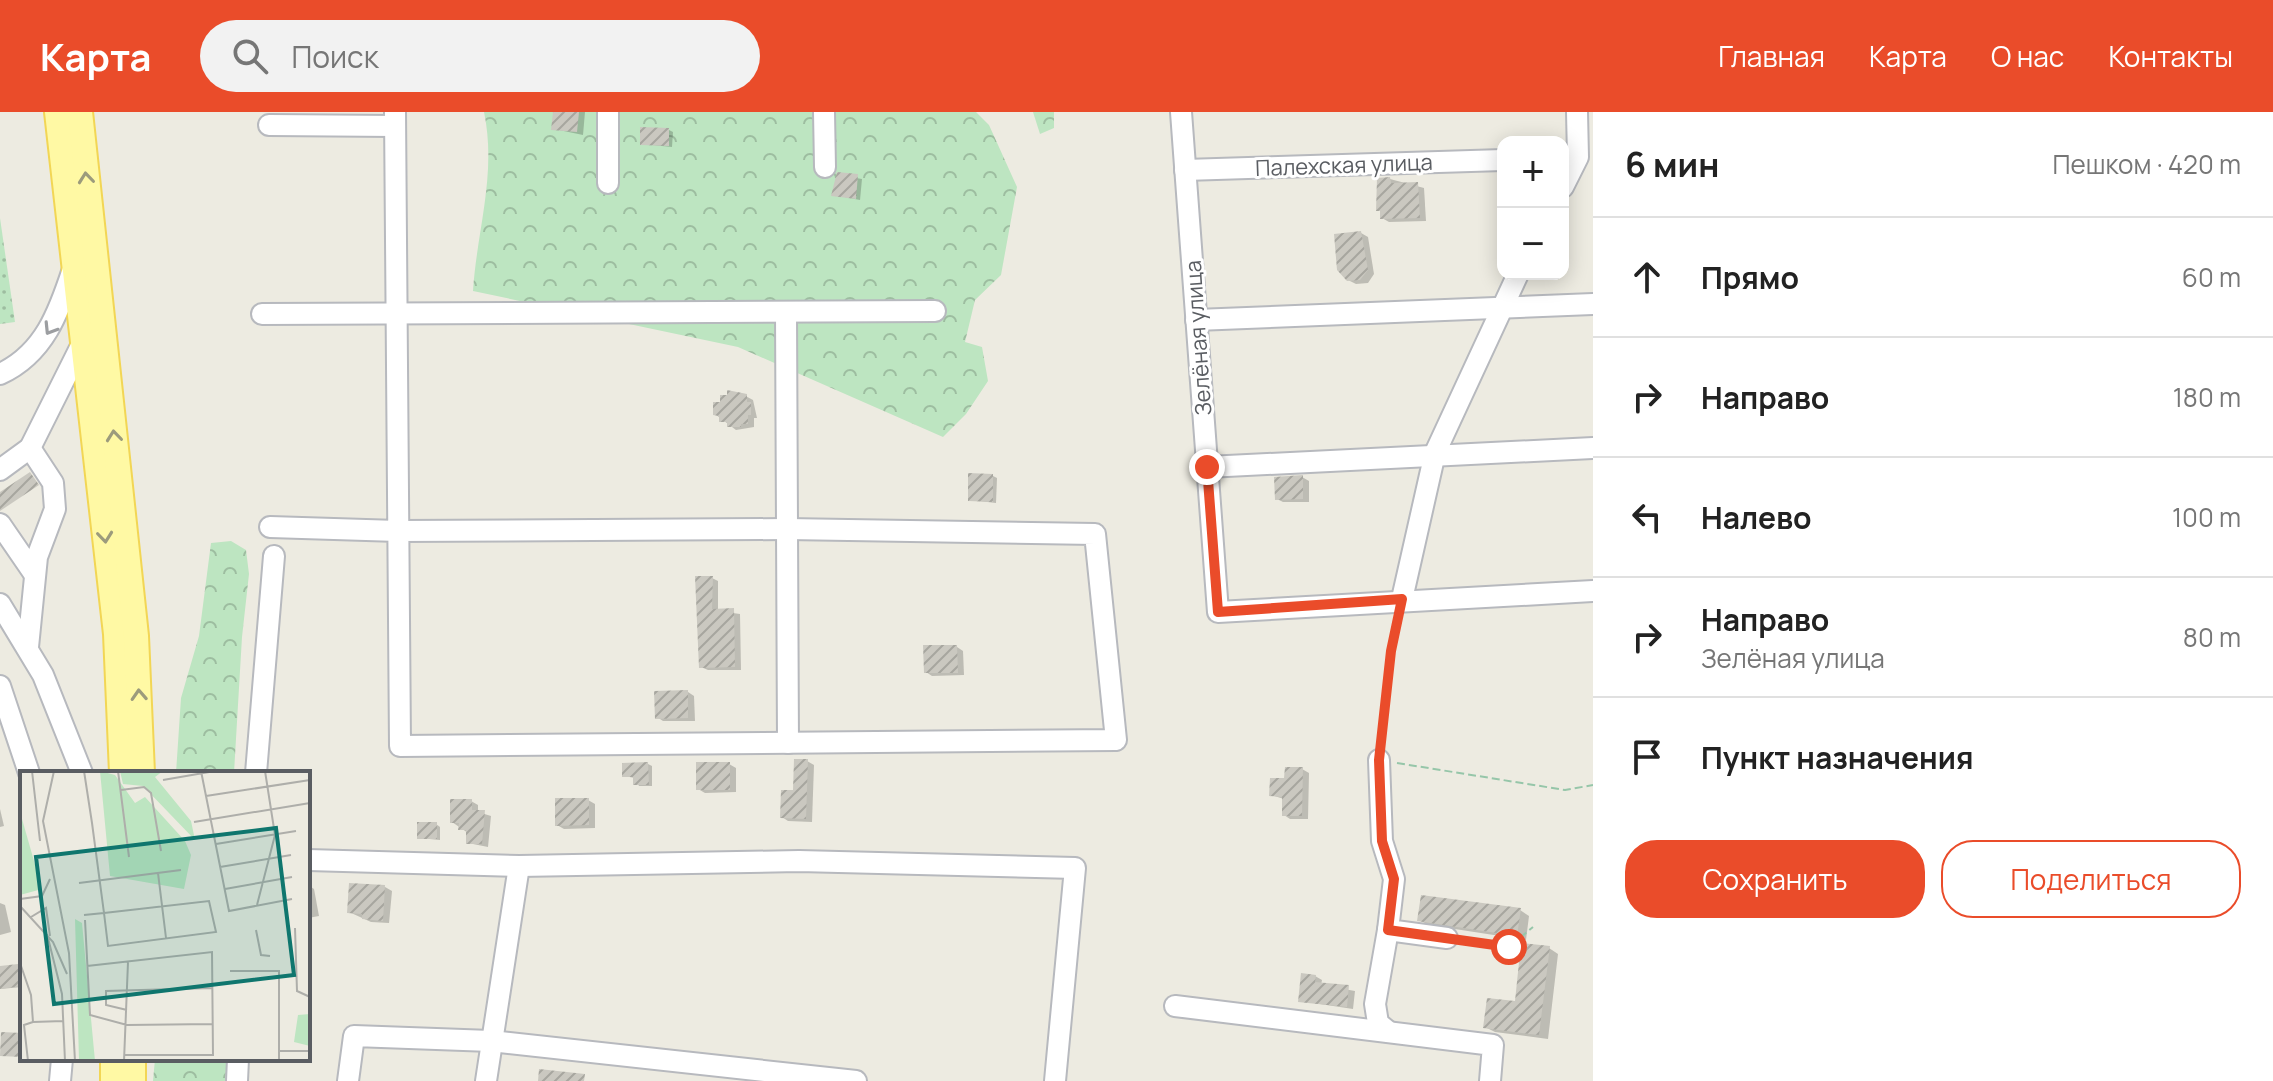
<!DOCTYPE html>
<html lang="ru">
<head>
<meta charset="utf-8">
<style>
  :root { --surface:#fff; --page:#f2f2f2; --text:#222; --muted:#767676; --line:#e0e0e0; --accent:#ea4c2a }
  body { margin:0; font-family:Manrope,sans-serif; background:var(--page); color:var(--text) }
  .controls { position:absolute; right:24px; top:24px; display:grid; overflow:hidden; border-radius:16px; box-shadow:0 4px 20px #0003 }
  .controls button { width:72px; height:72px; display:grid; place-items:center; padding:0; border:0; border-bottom:2px solid var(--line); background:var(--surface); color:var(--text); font:40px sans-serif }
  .stop { position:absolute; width:24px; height:24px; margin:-18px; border:6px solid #ea4c2a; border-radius:50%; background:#fff }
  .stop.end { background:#ea4c2a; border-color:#fff; box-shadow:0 2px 8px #0008 }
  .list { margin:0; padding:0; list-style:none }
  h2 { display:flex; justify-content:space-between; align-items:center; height:104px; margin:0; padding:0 32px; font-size:34px }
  h2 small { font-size:26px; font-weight:400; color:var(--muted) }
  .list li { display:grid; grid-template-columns:52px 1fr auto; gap:24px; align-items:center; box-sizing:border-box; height:120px; padding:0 32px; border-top:2px solid var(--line) }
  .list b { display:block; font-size:30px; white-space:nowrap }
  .list p { margin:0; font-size:26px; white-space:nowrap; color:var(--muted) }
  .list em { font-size:26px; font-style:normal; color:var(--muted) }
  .actions { display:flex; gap:16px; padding:24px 32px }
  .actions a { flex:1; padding:18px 0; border:2px solid var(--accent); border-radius:32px; text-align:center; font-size:28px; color:var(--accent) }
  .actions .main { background:var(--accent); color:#fff }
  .icon { flex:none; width:44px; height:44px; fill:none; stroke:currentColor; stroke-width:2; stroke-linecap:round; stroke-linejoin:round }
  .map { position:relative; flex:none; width:1593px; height:969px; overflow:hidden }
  header { display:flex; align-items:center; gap:48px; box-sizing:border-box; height:112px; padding:0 40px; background:var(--accent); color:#fff }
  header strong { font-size:38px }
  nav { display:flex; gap:44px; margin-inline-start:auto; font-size:28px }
  .search { width:560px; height:72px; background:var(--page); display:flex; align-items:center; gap:20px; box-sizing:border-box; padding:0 28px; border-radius:44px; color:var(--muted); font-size:30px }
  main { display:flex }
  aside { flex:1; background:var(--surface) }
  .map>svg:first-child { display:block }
</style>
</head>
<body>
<header>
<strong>Карта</strong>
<div class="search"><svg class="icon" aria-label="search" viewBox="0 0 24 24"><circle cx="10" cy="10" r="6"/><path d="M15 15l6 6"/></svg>Поиск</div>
<nav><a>Главная</a><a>Карта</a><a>О нас</a><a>Контакты</a></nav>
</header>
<main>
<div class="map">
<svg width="1593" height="969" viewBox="0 0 1593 969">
  <defs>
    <pattern id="grass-dots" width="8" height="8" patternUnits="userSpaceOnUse" patternTransform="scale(2)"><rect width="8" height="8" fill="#bde5c1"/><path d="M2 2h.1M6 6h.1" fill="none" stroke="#9dbda0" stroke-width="1.8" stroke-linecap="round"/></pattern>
    <pattern id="forest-crowns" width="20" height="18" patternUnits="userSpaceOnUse" patternTransform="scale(2)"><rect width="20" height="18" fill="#bde5c1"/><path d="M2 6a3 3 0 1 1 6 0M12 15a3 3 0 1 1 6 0" fill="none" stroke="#9dbda0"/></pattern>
    <pattern id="building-hatch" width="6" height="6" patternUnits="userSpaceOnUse" patternTransform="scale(2)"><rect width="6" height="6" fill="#cac8c0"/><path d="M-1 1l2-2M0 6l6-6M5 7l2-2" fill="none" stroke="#a7a69f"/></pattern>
  </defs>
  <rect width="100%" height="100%" fill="#edebe1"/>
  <path fill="url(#grass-dots)" d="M0 106 15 210 0 212Z"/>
  <g fill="url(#forest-crowns)">
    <path d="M484 0H976L989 13 1017 75 1001 163 975 188 965 230 982 235 988 269 966 302 943 325 738 235 473 179C477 117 497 62 484 0Z"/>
    <path d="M1033 0H1054V16L1040 22Z"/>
    <path d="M231 429 246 438 249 462 242 525 234 661H176L181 586 199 524 211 431Z"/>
    <path d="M155 947H227L225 969H153Z"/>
  </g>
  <g fill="#0003">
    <path d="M555 0H585L583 23 554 17Z"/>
    <path d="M669 18 673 20 672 35 642 32Z"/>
    <path d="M838 63 862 67 860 88 834 83Z"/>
    <path d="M1390 67 1424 76 1426 109 1389 110 1382 106Z"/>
    <path d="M1361 121 1368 125 1374 162 1368 171 1356 172 1348 168Z"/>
    <path d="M738 280 753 288 757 306H754V315L736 318 715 302 722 292Z"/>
    <path d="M993 364 997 366 996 391 970 388Z"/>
    <path d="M1302 365 1309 369V390H1283L1277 387Z"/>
    <path d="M712 466 718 469V499L740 502 741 558H708L701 555Z"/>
    <path d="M957 535 963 539 964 563 932 564 926 560Z"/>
    <path d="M688 580 694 584 695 609H663L657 605Z"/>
    <path d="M807 649 814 653 812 710 788 709 782 705Z"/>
    <path d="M648 652 652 654V674H639L635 666 624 664Z"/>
    <path d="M729 652 736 656V680L705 681 698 677Z"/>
    <path d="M1302 657 1309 661 1308 707H1290L1284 703V687L1271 683Z"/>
    <path d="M588 688 595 692V716L564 717 557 713Z"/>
    <path d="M471 689 478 693V700L491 704 488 735 468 731V721L452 710Z"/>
    <path d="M0 697 4 714 0 715Z"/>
    <path d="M436 712 440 715V728L419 726Z"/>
    <path d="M308 773 314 777 319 804 308 806Z"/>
    <path d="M350 773 385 775 392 779 389 811 371 810 349 800Z"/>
    <path d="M0 791 5 793 11 820 0 823Z"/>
    <path d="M1520 798 1529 804 1526 828 1429 813 1419 808Z"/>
    <path d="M1549 836 1558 842 1548 927 1495 920 1485 915 1516 891Z"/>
    <path d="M17 854 22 856V875L0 877V857Z"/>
    <path d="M1315 864 1322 868 1321 873 1355 879 1353 897 1300 889Z"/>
  </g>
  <g fill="url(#building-hatch)">
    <path d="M553 0H579L577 20 551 18Z"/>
    <path d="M640 15 669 16V34L640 33Z"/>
    <path d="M837 60 858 62 856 87 831 84Z"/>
    <path d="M1390 65 1391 71 1418 70 1420 106 1380 107V99H1376L1377 66Z"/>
    <path d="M1361 119 1368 158 1360 168 1347 169 1337 158 1334 122Z"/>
    <path d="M727 278 747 282V290H751V303H748V312H741V315H727V310H719V304L713 303V290H720V283H727Z"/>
    <path d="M30 360 39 373 0 399V380Z"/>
    <path d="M968 361 993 362V390L968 389Z"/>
    <path d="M1303 363V387L1275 388 1274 365Z"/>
    <path d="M695 464H713L712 497 734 496 735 555 699 556Z"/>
    <path d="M923 533H957L958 561H924Z"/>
    <path d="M688 578V606L655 607 654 579Z"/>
    <path d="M794 647H808L806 707 780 706 781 678H793Z"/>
    <path d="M648 650 649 673H633V665H622V651Z"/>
    <rect x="696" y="650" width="34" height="28"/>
    <path d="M1285 655H1303L1302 704H1282V685L1269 684 1270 666H1284Z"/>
    <path d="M555 686H589V713L555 714Z"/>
    <path d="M450 687H472V698H485L482 732H466V718H458L459 711H450Z"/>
    <rect x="417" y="710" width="20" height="17"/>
    <path d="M349 771 385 773 383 809 362 807V802L347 801Z"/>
    <path d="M1421 783 1521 796 1517 824 1417 809Z"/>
    <path d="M1521 831 1550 834 1539 923 1483 916 1487 886 1515 889Z"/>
    <path d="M18 852 21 874 0 877V854Z"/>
    <path d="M1301 861 1316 863 1315 870 1349 873 1347 895 1298 890Z"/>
    <path d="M1 920 22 921V945L0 944Z"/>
    <path d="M539 957 585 962 584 969H538Z"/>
  </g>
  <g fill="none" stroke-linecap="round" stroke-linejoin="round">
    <defs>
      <g id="minor">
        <path d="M824 0 825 55"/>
        <path d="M1181 0 1218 500 1593 479"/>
        <path d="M269 13 395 14"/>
        <path d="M1185 58 1503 48"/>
        <path d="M608 71V0"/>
        <path d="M1563 75 1578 45 1577 0"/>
        <path d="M786 200 788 631"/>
        <path d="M262 202 935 199"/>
        <path d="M1196 208 1593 192"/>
        <path d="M0 262C44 242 59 200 73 157"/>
        <path d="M30 336 83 230"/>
        <path d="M1207 355 1593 336"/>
        <path d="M0 358 30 336 53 371 55 397 37 445 28 535"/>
        <path d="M0 412 35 463"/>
        <path d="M270 415 398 419 787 417 1095 422 1116 628 400 634 395 0"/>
        <path d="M1402 487 1435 341 1518 162"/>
        <path d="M0 492 43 563 82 661"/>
        <path d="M0 574 29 661"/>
        <path d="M1379 648 1382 729 1394 767 1388 818 1447 826"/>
        <path d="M256 661 274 444"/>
        <path d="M308 748 519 754 799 749 1075 756 1055 969"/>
        <path d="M1388 818 1375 892 1378 911 1389 920"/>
        <path d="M1175 894 1493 933 1490 969"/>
        <path d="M60 969 62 947"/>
        <path d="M237 969 238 947"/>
        <path d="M348 969 354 924 491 929 856 969"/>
        <path d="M486 969 519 754"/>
      </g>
      <g id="major">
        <path d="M57 0 116 522 122 661"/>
        <path d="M80 0 136 524 142 661"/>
        <path d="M113 969V947"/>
        <path d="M133 969V947"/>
      </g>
    </defs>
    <use href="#minor" stroke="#b7b9be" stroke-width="24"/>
    <use href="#major" stroke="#f2d655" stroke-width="28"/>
    <g stroke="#96c6a9" stroke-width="2" stroke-dasharray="8 4" stroke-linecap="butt">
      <path d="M1380 632 1398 508"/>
      <path d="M1397 651 1565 678 1593 673"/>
      <path d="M1464 828 1509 835 1533 815"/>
    </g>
    <use href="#minor" stroke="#fff" stroke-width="20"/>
    <use href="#major" stroke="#fff9a4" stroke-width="24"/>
  </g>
  <defs><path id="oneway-chevron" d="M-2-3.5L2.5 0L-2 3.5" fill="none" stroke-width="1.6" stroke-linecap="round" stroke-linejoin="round" transform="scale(2)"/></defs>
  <g stroke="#9c9b7c">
    <use href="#oneway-chevron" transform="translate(86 66) rotate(-96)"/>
    <use href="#oneway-chevron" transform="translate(114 324) rotate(-96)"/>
    <use href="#oneway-chevron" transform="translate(105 425) rotate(84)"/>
    <use href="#oneway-chevron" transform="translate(139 583) rotate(-93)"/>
  </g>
  <use stroke="#9c9ea1" href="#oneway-chevron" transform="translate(50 217) rotate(122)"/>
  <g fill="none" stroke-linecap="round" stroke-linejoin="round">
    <path stroke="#ea4c2a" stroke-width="10" d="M1207 355 1218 500 1402 487 1391 539 1379 648 1382 729 1394 767 1388 818 1509 835"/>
  </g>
  <g text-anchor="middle" stroke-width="6" stroke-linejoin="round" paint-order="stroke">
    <g font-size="22" fill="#5a5d62" stroke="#fff">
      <text transform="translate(1344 53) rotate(-2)" y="8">Палехская улица</text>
      <text transform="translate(1198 226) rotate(-94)" y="8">Зелёная улица</text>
    </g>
  </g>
  <g transform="translate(20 659)">
    <rect width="290" height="290" fill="#edebe1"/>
    <path d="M0 41 22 118 0 124Z" fill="#bde5c1"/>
    <path d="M80 0 95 4 115 32 125 26 165 70 171 84 164 118 90 105ZM100 0H143L135 6 171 50 175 69 123 15 103 13ZM55 148 62 152 75 290 59 289ZM290 243V275L274 271 278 244Z" fill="#bde5c1"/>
    <path fill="none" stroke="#aeaeaa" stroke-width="2" d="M12 0 20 70M34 0 23 50 49 182 55 290M98 0 109 86M181 0 209 140 272 128M143 9 195 0M101 19 124 16 131 22 141 80M186 25 290 9M174 51 290 32M196 73 276 60M200 96 271 84M138 102 146 167M59 112 161 99M205 118 272 106M0 128 22 125 30 108M237 134 255 64 245 0M0 135 33 171 47 203M64 144 84 142 189 130 196 161 88 175 84 142 72 52 64 0M11 146 26 137 30 165M65 149 70 244 107 254 193 253M275 157 277 220 290 226M236 159 241 184 250 185M27 163 42 223 45 290M0 192 11 224 13 251 4 254 8 290M67 195 192 181 193 284H104M210 200H259V290M107 239 86 234V220L193 217M13 251 43 250M259 280H290M104 290 108 191"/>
    <path fill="#0f766e" fill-opacity="0.15" stroke="#0f766e" stroke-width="4" d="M256 57 274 204 34 233 16 86Z"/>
    <rect width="290" height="290" fill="none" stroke="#5a5d62" stroke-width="4"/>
  </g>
</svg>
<div class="controls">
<button>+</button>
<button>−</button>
</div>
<div class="stop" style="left:1509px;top:835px"></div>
<div class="stop end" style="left:1207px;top:355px"></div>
</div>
<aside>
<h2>6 мин<small>Пешком · 420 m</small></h2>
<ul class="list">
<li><svg class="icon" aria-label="ahead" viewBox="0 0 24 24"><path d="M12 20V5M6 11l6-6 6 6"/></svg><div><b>Прямо</b></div><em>60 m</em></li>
<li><svg class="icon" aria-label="right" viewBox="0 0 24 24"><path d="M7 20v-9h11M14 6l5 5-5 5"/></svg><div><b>Направо</b></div><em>180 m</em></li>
<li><svg class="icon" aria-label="left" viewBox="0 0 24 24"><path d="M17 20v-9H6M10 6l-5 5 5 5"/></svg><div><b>Налево</b></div><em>100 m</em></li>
<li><svg class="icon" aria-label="right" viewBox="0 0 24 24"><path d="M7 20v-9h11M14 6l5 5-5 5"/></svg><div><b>Направо</b><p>Зелёная улица</p></div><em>80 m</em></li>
<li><svg class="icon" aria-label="arrive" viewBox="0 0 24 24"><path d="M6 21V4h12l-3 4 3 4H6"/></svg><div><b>Пункт назначения</b></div></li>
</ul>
<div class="actions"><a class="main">Сохранить</a><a>Поделиться</a></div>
</aside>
</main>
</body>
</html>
